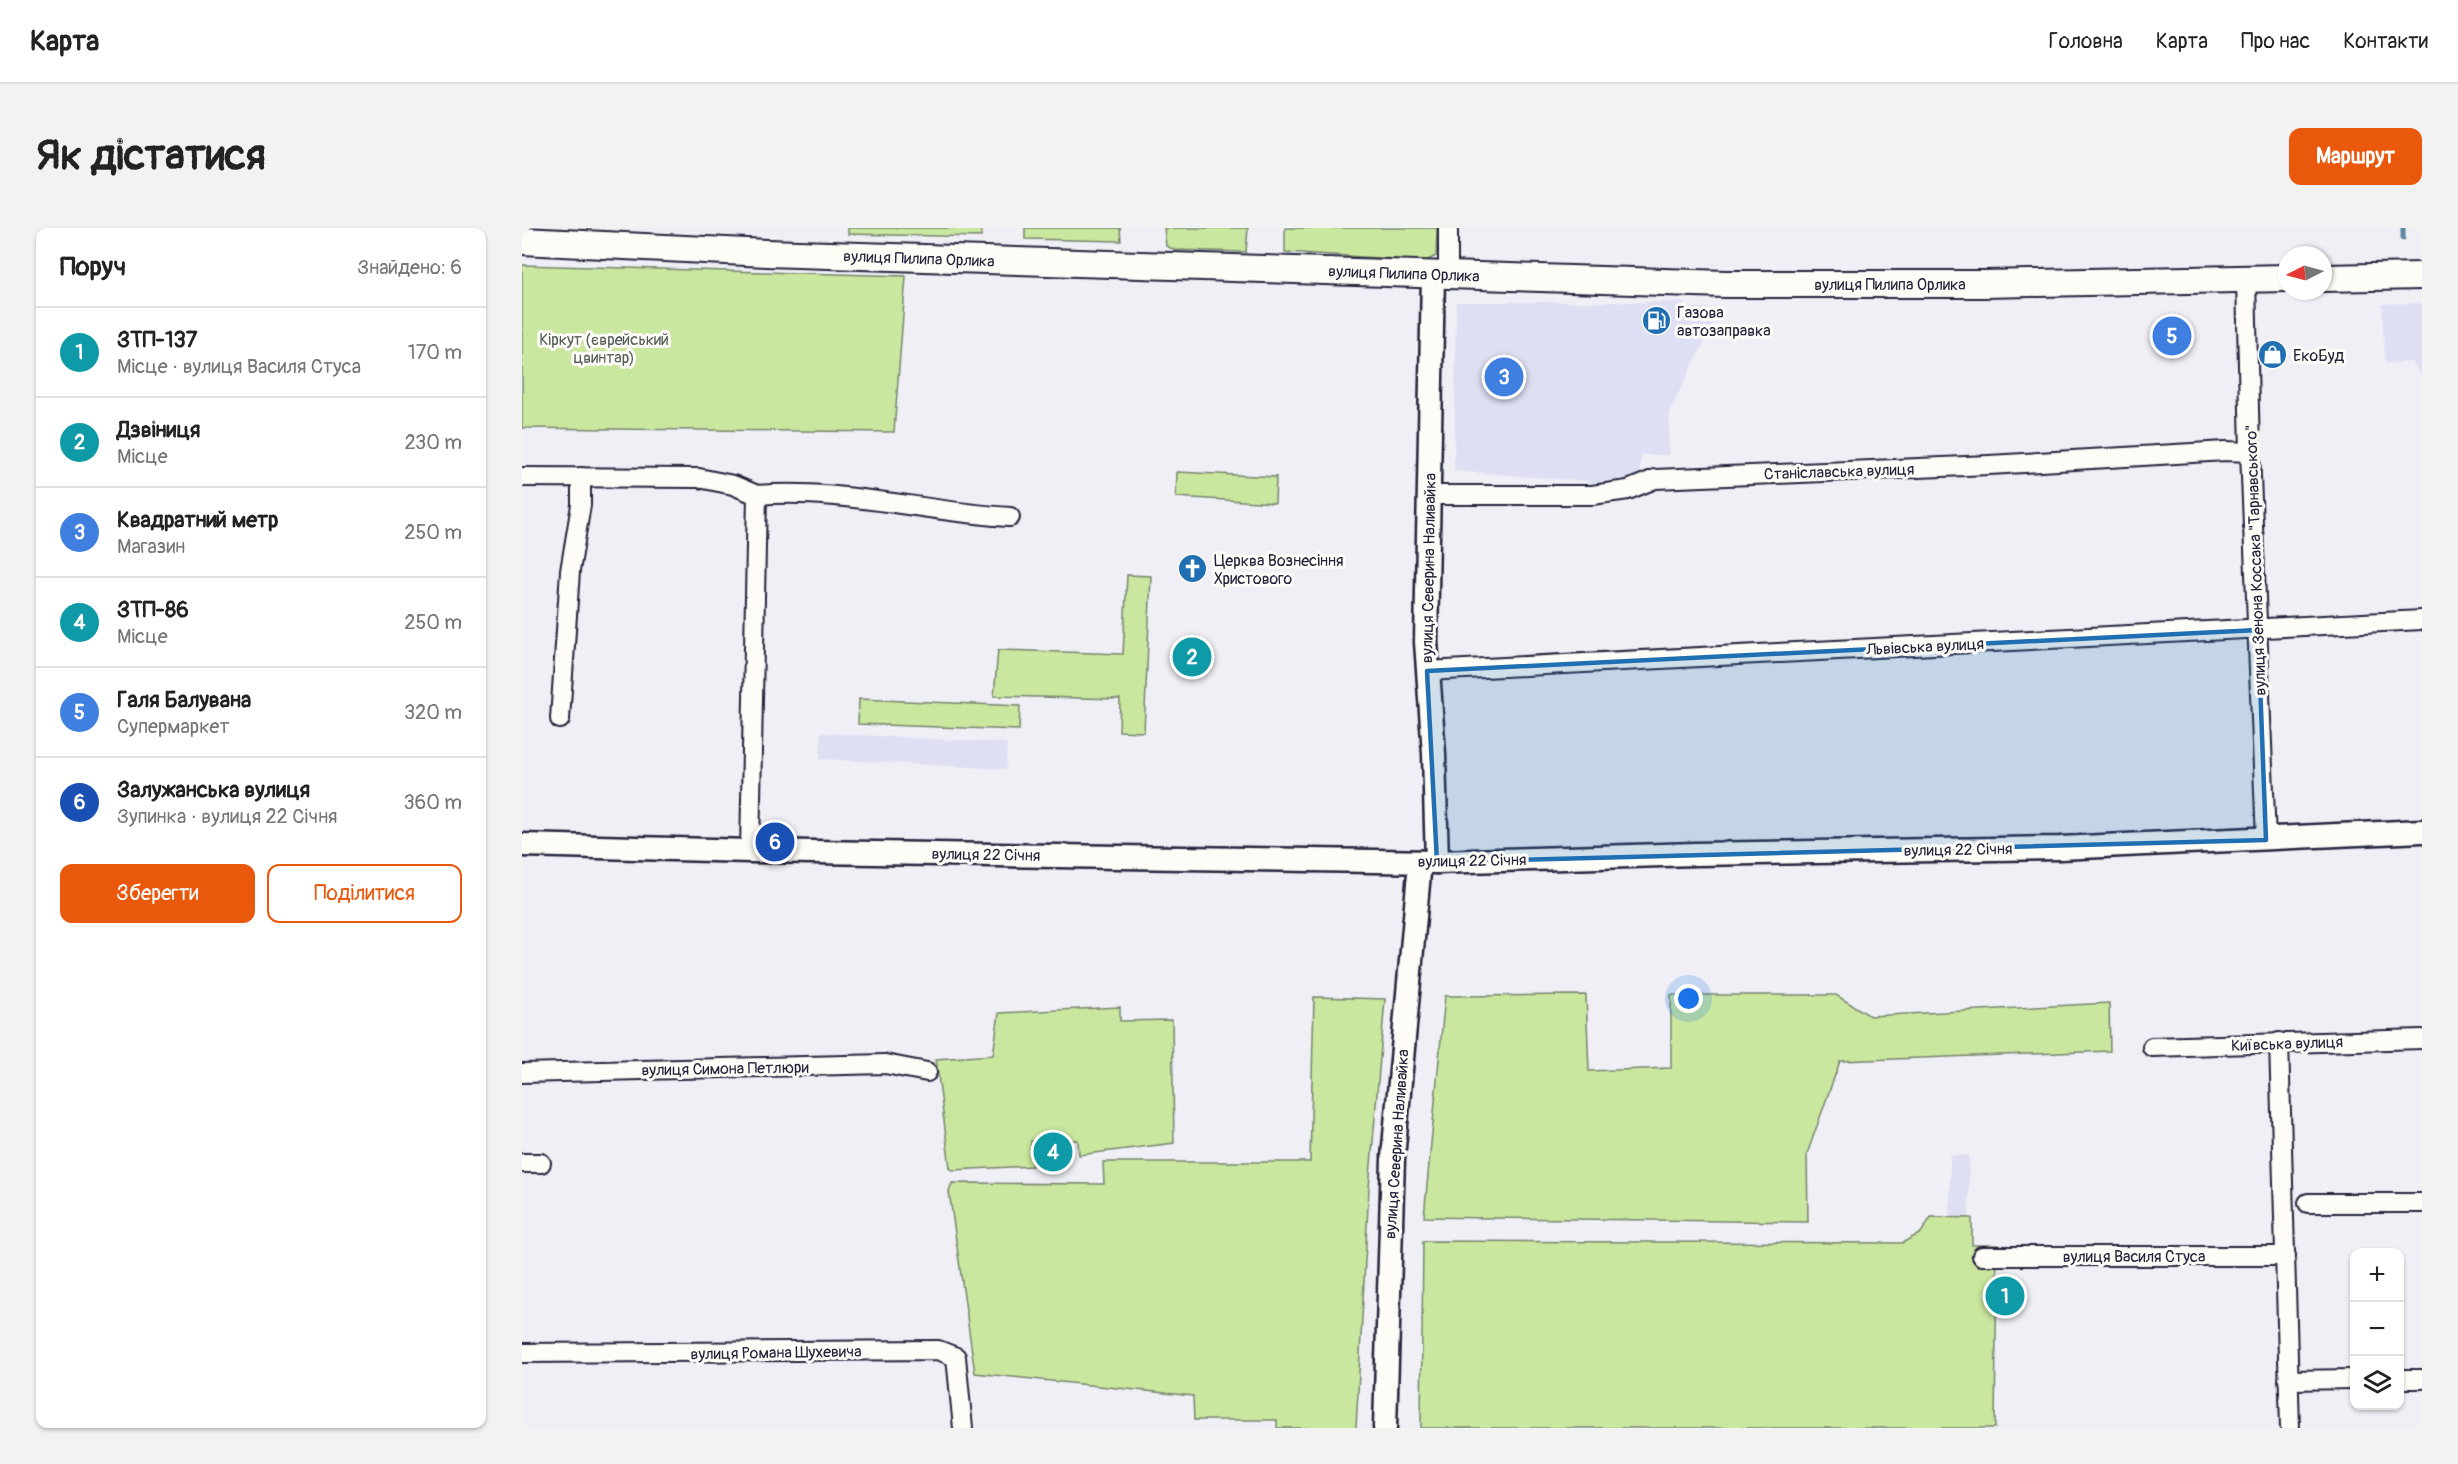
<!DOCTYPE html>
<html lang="uk">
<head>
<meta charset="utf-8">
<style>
  :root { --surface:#fff; --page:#f2f2f2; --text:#222; --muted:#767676; --line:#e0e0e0; --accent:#ea580c }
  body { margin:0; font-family:Pangolin,sans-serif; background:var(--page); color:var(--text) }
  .controls { position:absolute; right:18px; bottom:18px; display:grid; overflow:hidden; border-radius:12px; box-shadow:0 2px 4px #0004 }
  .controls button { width:54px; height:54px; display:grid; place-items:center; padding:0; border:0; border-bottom:2px solid var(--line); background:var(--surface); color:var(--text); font:30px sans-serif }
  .compass { position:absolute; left:1756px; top:18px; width:54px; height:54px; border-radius:50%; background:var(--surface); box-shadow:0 2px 4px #0004; rotate:264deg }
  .you { position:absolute; left:1167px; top:771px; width:21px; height:21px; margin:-15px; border:4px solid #fff; border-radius:50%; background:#1a73e8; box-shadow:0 0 0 9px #1a73e833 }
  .badge { display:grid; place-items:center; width:39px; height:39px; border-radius:50%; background:var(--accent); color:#fff; font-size:20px; font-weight:700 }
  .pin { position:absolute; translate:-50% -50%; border:3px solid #fff; box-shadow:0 2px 6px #0006 }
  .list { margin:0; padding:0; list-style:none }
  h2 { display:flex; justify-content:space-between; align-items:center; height:78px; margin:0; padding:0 24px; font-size:26px }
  h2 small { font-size:20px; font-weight:400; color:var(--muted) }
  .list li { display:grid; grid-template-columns:39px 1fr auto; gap:18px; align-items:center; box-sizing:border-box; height:90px; padding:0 24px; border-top:2px solid var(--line) }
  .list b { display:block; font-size:22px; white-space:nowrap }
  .list p { margin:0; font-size:20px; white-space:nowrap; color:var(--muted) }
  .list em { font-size:20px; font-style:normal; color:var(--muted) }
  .actions { display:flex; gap:12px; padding:18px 24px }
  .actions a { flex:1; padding:14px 0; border:2px solid var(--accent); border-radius:12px; text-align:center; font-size:21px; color:var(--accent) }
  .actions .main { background:var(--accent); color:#fff }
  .icon { flex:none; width:33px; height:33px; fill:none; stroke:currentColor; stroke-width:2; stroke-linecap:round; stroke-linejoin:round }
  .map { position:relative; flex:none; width:1900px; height:1200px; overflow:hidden; border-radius:12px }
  header { display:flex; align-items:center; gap:36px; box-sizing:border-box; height:84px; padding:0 30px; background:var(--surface); border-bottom:2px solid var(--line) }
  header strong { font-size:28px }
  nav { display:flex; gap:33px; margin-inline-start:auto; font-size:21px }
  .intro { display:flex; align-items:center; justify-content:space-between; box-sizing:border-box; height:144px; padding:0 36px }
  h1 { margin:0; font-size:42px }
  .button { padding:15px 27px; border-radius:12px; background:var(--accent); color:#fff; font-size:21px; font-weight:700 }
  main { display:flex; gap:36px; padding:0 36px }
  aside { flex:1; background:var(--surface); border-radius:12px; box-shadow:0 2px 4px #0004 }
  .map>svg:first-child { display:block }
</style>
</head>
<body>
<header>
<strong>Карта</strong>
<nav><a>Головна</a><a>Карта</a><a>Про нас</a><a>Контакти</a></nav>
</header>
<div class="intro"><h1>Як дістатися</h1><a class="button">Маршрут</a></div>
<main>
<aside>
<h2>Поруч<small>Знайдено: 6</small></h2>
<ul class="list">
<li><span class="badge" style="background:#0f9aa8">1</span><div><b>ЗТП-137</b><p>Місце · вулиця Василя Стуса</p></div><em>170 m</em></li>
<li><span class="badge" style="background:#0f9aa8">2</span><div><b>Дзвіниця</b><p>Місце</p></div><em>230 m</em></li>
<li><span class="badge" style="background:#3f7fe0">3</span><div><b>Квадратний метр</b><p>Магазин</p></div><em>250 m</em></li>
<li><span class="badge" style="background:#0f9aa8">4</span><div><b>ЗТП-86</b><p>Місце</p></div><em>250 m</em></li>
<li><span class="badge" style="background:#3f7fe0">5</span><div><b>Галя Балувана</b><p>Супермаркет</p></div><em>320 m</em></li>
<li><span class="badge" style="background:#1a4fb4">6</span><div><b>Залужанська вулиця</b><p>Зупинка · вулиця 22 Січня</p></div><em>360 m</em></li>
</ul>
<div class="actions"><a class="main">Зберегти</a><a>Поділитися</a></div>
</aside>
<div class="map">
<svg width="1900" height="1200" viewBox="0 0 1900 1200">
  <rect width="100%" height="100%" fill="#efeff5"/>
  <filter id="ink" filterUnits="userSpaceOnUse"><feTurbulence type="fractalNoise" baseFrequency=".0167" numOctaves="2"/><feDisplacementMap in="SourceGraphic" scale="12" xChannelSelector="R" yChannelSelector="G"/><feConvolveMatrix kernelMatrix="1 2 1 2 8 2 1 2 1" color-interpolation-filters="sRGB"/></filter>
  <g filter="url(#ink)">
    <g fill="#dedff2">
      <path d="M934 74H1162V80H1186L1194 91 1148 182 1146 227H1119L1117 253 1115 254 1066 255 1065 253 932 243Z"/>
      <path d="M1900 75V149L1890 134 1863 135 1860 76Z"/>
      <path d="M299 505 485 515 484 541 298 531Z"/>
      <path d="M1428 927H1447V990L1428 989Z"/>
    </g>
    <g fill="#cae79f" stroke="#76846d" stroke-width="1.5">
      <path d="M326 0H459V9L326 6Z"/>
      <path d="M503 0H598L599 13 503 11Z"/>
      <path d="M642 0H726L724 24 653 22 644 18Z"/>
      <path d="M763 0H915L914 28 904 33 763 24Z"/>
      <path d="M0 37 384 48 372 204 0 200Z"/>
      <path d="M655 244 754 249 753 275 654 269Z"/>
      <path d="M605 347 629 348 622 504 597 503 598 471 472 468 476 422 601 426Z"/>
      <path d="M337 471 498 478 497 502 336 496Z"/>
      <path d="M1064 767 1067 843 1149 840V767H1314L1348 788 1587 775 1588 823 1318 833 1285 926 1286 994 902 989 923 768Z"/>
      <path d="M792 769 863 771 847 960 834 1200H755V1192H672L671 1168 453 1145 427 963 430 955 582 956 581 934H788Z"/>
      <path d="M598 779V793L650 792 652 915 557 927 556 912 509 913 510 938 431 942 428 940 414 831 471 827 477 785Z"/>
      <path d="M1409 989 1450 990V1017H1475L1473 1200H899L901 1013 1380 1015 1399 1005Z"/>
    </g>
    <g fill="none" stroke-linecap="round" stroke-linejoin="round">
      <path stroke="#5b879f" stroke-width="5" d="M1881 10V0"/>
      <defs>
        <g id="minor">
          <path d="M926 47V0"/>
          <path d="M1724 51 1728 224 1744 612"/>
          <path d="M0 249 177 250 211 257 235 267 228 623"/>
          <path d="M235 267C320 260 403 284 488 289"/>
          <path d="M907 267H1070L1106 262 1133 251 1467 237 1704 223 1728 224"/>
          <path d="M905 443 1900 392"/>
          <path d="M38 491 48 343 59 277V249"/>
          <path d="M1757 814 1768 1200"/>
          <path d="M1630 819 1900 811"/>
          <path d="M0 845 363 836 405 844"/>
          <path d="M0 935H19"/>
          <path d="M1786 975H1900"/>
          <path d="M1460 1028H1764"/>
          <path d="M0 1125 416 1122 434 1129 441 1200"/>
          <path d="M1878 1151H1900"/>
          <path d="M1766 1152 1832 1151"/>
        </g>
        <g id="tertiary">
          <path d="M911 46 904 414 912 526 915 634"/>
          <path d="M0 617 228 623 915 634 1173 626 1538 620 1900 603"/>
          <path d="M863 1200 871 930 898 634"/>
        </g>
        <g id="secondary">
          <path d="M0 13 245 25 1204 56H1462L1765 50"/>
          <path d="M1801 50 1900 48"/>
        </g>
      </defs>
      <use href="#minor" stroke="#22223b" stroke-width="22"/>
      <use href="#tertiary" stroke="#22223b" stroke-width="27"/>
      <use href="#secondary" stroke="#22223b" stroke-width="30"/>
      <use href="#minor" stroke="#fdfcf7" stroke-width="18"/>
      <use href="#tertiary" stroke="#fdfcf7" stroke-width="22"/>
      <use href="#secondary" stroke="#fdfcf7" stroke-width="26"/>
    </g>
  </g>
  <path fill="#1f6fb2" fill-opacity="0.2" stroke="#1f6fb2" stroke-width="4.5" stroke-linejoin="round" d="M1736 402 1744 612 915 634 905 443Z"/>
  <defs>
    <symbol id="fuel-disc" viewBox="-11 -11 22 22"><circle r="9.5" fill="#1f6fb2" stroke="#fdfcf7"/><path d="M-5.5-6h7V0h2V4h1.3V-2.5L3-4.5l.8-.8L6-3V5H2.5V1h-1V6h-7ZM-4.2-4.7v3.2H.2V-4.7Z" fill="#fff"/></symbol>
    <symbol id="shop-disc" viewBox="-11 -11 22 22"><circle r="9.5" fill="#1f6fb2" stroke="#fdfcf7"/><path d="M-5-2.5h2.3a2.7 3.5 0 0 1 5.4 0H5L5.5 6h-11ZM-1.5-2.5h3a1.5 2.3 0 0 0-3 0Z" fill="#fff"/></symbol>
    <symbol id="church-disc" viewBox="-11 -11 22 22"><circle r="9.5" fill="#1f6fb2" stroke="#fdfcf7"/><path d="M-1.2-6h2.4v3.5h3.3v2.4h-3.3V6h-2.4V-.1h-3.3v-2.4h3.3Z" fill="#fff"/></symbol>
  </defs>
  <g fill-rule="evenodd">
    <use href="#fuel-disc" x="1118" y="76" width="33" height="33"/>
    <use href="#shop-disc" x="1734" y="110" width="33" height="33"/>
    <use href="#church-disc" x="654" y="324" width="33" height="33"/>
  </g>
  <g text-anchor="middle" stroke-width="6" stroke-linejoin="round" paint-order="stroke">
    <g font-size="16" fill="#22223b" stroke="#fdfcf7">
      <text transform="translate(397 30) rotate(2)" y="6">вулиця Пилипа Орлика</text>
      <text transform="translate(882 45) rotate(2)" y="6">вулиця Пилипа Орлика</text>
      <text x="1368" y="62">вулиця Пилипа Орлика</text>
      <text transform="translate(1317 243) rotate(-2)" y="6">Станіславська вулиця</text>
      <text transform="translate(1733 332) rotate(-92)" y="6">вулиця Зенона Коссака "Тарнавського"</text>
      <text transform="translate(906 340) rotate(-89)" y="6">вулиця Северина Наливайка</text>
      <text transform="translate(1403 418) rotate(-3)" y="6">Львівська вулиця</text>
      <text transform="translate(1436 621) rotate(-1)" y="6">вулиця 22 Січня</text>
      <text transform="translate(464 626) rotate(1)" y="6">вулиця 22 Січня</text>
      <text transform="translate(950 632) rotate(-1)" y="6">вулиця 22 Січня</text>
      <text transform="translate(1765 815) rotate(-2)" y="6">Київська вулиця</text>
      <text transform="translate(203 840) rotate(-1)" y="6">вулиця Симона Петлюри</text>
      <text transform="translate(874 916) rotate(-86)" y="6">вулиця Северина Наливайка</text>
      <text x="1612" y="1034">вулиця Василя Стуса</text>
      <text transform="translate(254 1124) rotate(-1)" y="6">вулиця Романа Шухевича</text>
    </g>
    <g font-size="16" fill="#22223b" stroke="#fdfcf7" text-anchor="start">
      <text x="1155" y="90">Газова<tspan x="1155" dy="18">автозаправка</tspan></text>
      <text x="1771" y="133">ЕкоБуд</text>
      <text x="692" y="338">Церква Вознесіння<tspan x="692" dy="18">Христового</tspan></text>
    </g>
    <g font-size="16" fill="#545d59" stroke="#fdfcf7">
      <text x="82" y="117">Кіркут (єврейський<tspan x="82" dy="18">цвинтар)</tspan></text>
    </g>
  </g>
</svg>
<div class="controls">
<button>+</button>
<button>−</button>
<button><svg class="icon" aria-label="layers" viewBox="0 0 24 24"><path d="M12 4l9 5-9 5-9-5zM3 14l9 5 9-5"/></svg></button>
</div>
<svg class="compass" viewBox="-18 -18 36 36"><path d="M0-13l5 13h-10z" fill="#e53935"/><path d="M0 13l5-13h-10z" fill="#767676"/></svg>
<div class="you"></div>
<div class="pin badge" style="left:1483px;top:1068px;background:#0f9aa8">1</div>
<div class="pin badge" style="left:670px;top:429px;background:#0f9aa8">2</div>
<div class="pin badge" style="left:982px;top:149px;background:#3f7fe0">3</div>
<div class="pin badge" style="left:531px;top:924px;background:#0f9aa8">4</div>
<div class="pin badge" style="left:1650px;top:108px;background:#3f7fe0">5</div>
<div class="pin badge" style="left:253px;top:614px;background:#1a4fb4">6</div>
</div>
</main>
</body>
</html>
